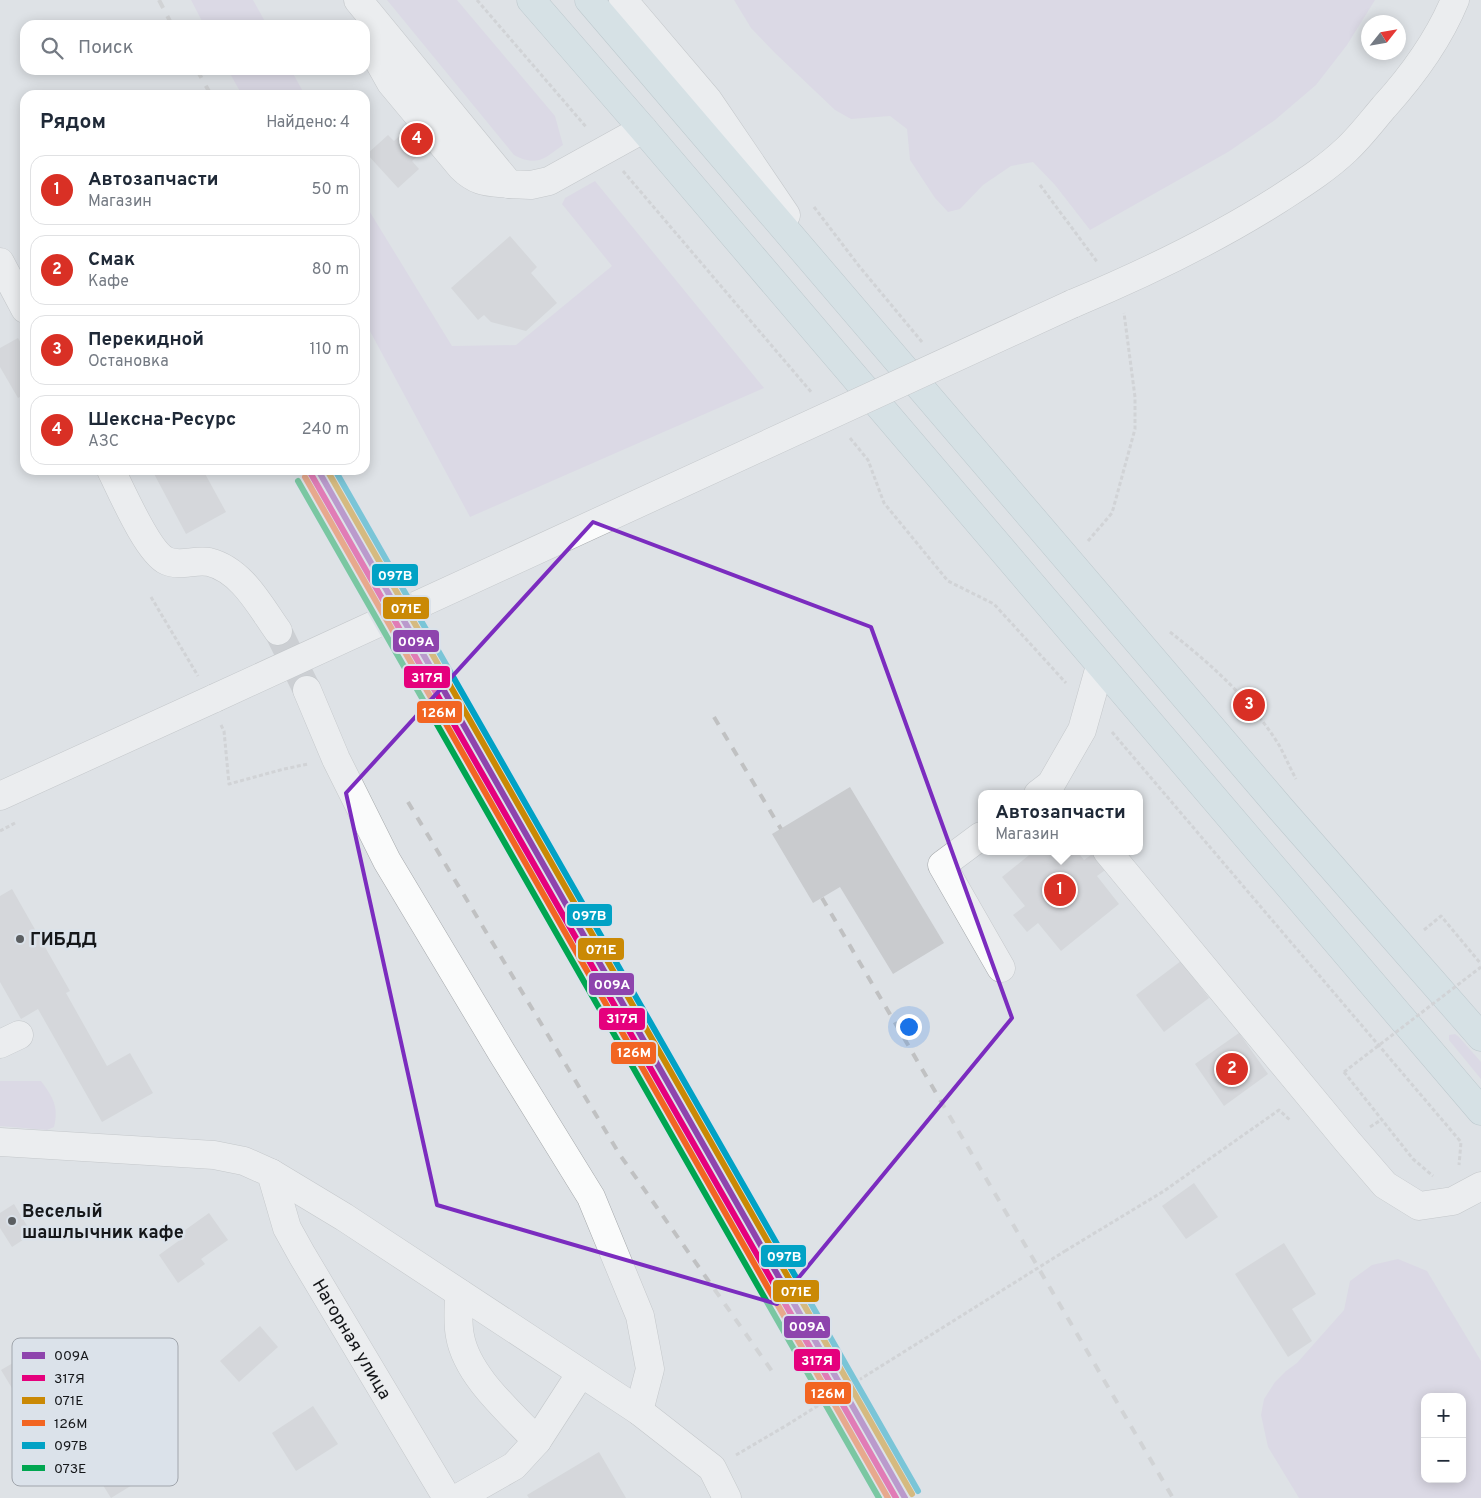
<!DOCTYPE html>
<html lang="ru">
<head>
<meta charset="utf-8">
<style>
  :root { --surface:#fff; --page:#f6f6f7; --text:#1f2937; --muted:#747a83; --line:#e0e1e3; --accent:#d93025 }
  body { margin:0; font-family:Overpass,sans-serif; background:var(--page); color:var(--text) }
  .controls { position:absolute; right:15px; bottom:15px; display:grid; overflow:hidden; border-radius:10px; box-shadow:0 2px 12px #0003 }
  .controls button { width:45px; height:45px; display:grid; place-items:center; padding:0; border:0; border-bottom:1px solid var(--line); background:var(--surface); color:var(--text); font:25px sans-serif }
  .compass { position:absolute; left:1361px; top:15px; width:45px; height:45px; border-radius:50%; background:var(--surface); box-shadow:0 2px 12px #0003; rotate:59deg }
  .you { position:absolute; left:908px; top:1026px; width:18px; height:18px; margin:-12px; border:4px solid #fff; border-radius:50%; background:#1a73e8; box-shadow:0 0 0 8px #1a73e833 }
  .badge { display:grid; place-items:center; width:32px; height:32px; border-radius:50%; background:var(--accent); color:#fff; font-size:16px; font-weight:700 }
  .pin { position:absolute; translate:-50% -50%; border:2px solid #fff; box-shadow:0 1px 5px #0006 }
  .popup { position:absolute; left:978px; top:790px; width:165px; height:65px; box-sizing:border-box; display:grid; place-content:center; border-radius:10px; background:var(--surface); filter:drop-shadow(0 1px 4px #0005); font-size:16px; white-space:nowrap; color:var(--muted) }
  .popup b { font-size:19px; color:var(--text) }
  .popup::after { content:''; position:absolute; left:50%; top:100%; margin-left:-10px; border:10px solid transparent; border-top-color:var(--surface) }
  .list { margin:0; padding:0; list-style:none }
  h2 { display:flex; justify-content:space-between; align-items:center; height:65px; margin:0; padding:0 20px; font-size:21px }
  h2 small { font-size:16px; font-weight:400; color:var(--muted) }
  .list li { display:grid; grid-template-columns:32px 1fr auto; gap:15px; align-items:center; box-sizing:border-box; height:70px; margin:0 10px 10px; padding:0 10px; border:1px solid var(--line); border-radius:15px }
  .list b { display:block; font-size:19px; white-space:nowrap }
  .list p { margin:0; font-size:16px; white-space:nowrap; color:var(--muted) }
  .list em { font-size:16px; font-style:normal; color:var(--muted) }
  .icon { flex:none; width:28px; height:28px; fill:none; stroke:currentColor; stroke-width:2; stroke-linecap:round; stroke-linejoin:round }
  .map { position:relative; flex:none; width:1481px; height:1498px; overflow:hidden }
  .search { position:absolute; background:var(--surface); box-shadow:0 2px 12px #0003; left:20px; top:20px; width:350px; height:55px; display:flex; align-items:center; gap:12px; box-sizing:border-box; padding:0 18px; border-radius:15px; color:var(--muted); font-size:19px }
  .panel { position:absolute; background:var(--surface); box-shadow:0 2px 12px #0003; left:20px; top:90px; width:350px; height:385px; border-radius:15px }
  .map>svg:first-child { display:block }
</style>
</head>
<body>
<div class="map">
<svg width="1481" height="1498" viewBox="0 0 1481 1498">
  <rect width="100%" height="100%" fill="#dee2e6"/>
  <g fill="#d7cfe5" fill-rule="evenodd">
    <path d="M191 0H253L267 25H204Z"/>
    <path d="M387 0H457L555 116 563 145C544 159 537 167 514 155Z"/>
    <path d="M734 0H1375L1347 45 1316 85 1275 120 1228 152 1090 230 1055 185 1033 162 1011 166 983 185 960 209 948 212 935 198 910 160 907 129 890 116 851 119 835 110 775 53 751 28Z"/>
    <path d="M228 70H291L305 95H242Z"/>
    <path d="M595 181 764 388 470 517 365 322V204L452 346 516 345 612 266 562 204 565 198Z"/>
    <path d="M1455 1034 1459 1037 1481 1062V1079L1449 1040V1035Z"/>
    <path d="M0 1081H41C53 1097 59 1107 54 1127L47 1130 0 1126Z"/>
    <path d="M1398 1259 1427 1271 1481 1361V1498H1299L1268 1447 1261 1415 1264 1399 1275 1382 1286 1371 1297 1363 1344 1310 1350 1281 1372 1265ZM1425 1397H1462V1479H1425Z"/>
  </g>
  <g fill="#c9cbce">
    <path d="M412 125 429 145 412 161 419 169 398 188 367 154 388 135 394 141Z"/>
    <path d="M510 236 537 267 531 273 557 303 526 331 491 322 484 315 478 320 451 288Z"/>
    <path d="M18 338 25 350V394L18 398 0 367V348Z"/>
    <path d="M152 470H203L226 512 186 534Z"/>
    <path d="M850 787 944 943 893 974 840 887 813 903 772 834Z"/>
    <path d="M1034 851H1077L1084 860 1095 852 1108 868 1097 876 1119 904 1061 951 1038 923 1027 932 1013 915 1025 906 1002 877Z"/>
    <path d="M12 889 70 991 66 993 107 1066 130 1053 153 1093 102 1122 38 1009 21 1019 0 982V896Z"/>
    <path d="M1181 961 1209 998 1164 1032 1136 995Z"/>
    <path d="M1239 1033 1268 1074 1224 1106 1195 1064Z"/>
    <path d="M1194 1183 1218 1217 1186 1239 1162 1206Z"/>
    <path d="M14 1204 32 1234 12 1247 0 1228V1213Z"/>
    <path d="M209 1213 228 1240 201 1259 205 1264 178 1283 159 1255 184 1237 181 1233Z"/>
    <path d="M1284 1243 1316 1294 1292 1309 1312 1341 1288 1357 1235 1274Z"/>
    <path d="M260 1326 278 1347 239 1382 220 1361Z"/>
    <path d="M52 1340 69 1368 18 1398 1 1370Z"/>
    <path d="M313 1406 338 1444 296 1471 272 1433Z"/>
    <path d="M126 1426 155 1471 111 1498 83 1453Z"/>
    <path d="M599 1452 626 1498H529L527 1495Z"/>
  </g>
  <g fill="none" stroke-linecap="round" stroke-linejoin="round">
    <path stroke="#b6b9bd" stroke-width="28" stroke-dasharray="28 14" stroke-linecap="butt" d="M278 631 307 690"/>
    <defs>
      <g id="minor">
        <path d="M358 0 509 184 531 185 549 181 643 129"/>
        <path d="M623 0 708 100 786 215"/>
        <path d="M365 37 391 83 461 167C477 183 488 182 509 184"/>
        <path d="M0 262 25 309"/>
        <path d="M1072 304C1144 274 1213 241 1279 199 1302 184 1326 169 1346 150 1360 137 1372 121 1384 107 1413 75 1438 41 1455 0"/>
        <path d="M111 470C121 490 148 553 167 561 181 567 195 559 209 562 242 570 260 606 278 631"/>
        <path d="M307 690 336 759 387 861 502 1053 591 1197 640 1316 650 1369 639 1411"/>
        <path d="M1038 794 1051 784 1082 730 1100 666"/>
        <path d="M0 796 215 698"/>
        <path d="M981 836 942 865 1001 968"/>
        <path d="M1107 851 1348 1142 1385 1185 1419 1206 1453 1201 1481 1186"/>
        <path d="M0 1044 19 1035"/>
        <path d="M0 1142 214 1155 244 1161 271 1173 344 1217 639 1411 712 1468 727 1498"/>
        <path id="s1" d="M271 1173 287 1228 302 1255 447 1498"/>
        <path d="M537 1441 581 1373"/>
        <path d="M458 1498 514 1466 537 1441C510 1412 467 1376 460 1336 457 1322 459 1307 459 1293"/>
      </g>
      <g id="highway">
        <path d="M531 0 643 129 1481 1111"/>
        <path d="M589 0 1281 809 1481 1037"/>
      </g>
    </defs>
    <use href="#minor" stroke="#a5a8ab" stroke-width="29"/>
    <use href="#highway" stroke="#94aab0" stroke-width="29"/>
    <g stroke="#c0c1c3" stroke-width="3" stroke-dasharray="4 2.5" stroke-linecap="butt">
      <path d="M477 0 587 128"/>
      <path d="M623 171 812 393"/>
      <path d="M1040 185 1098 263"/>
      <path d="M814 207 859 266 922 342"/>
      <path d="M850 438 868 460 884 503 948 581 994 604 1066 683"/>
      <path d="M1088 541 1112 513 1135 429V397L1124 313"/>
      <path d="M151 597 198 676"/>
      <path d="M1170 632C1211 664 1251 700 1279 745 1285 756 1290 768 1296 779"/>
      <path d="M221 725 224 731 229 784 284 769 308 764"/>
      <path d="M1112 732 1461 1142 1459 1165"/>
      <path d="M0 831 15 823"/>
      <path d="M1424 930 1441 916 1481 964"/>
      <path d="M1344 1072 1413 1159 1433 1176"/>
      <path d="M1370 1127 1381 1120"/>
      <path d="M1065 1251 1164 1191 1279 1110 1291 1121"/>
      <path d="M736 1455 787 1425"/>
    </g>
    <use href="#minor" stroke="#fafbfb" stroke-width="28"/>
    <use href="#highway" stroke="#cde0e5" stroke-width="28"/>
    <g stroke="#c0c1c2" stroke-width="4" stroke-dasharray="9 9" stroke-linecap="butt">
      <path d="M159 0 172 25"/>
      <path d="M197 70 211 95"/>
      <path d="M714 717 781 829"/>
      <path d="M408 802 620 1155 774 1374"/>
      <path d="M822 898 1173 1498"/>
    </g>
    <defs>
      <path id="minor-bridge" d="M215 698 1072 304"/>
    </defs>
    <use href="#minor-bridge" stroke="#a5a8ab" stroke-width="29" stroke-linecap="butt"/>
    <g stroke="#c0c1c3" stroke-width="3" stroke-dasharray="4 2.5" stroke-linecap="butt">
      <path d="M1344 1072 1481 967"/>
      <path d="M787 1425 1065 1251"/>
    </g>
    <use href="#minor-bridge" stroke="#fafbfb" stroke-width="28"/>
    <defs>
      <path id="rail-1" d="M318 470 905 1498"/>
      <path id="rail-2" d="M311 474 896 1498"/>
      <path id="rail-3" d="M327 470 912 1494"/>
      <path id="rail-4" d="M305 477 888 1498"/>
      <path id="rail-5" d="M335 470 918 1491"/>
      <path id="rail-6" d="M298 481 879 1498"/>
    </defs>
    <use href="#rail-1" stroke="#dbe2ea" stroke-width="10"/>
    <use href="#rail-2" stroke="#dbe2ea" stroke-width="10"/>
    <use href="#rail-3" stroke="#dbe2ea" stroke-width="10"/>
    <use href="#rail-4" stroke="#dbe2ea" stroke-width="10"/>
    <use href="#rail-5" stroke="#dbe2ea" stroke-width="10"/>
    <use href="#rail-6" stroke="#dbe2ea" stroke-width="10"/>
    <use href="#rail-1" stroke="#8e44ad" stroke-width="6"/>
    <use href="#rail-2" stroke="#e5007d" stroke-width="6"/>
    <use href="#rail-3" stroke="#ca8905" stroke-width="6"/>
    <use href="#rail-4" stroke="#f26522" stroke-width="6"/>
    <use href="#rail-5" stroke="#01a2c5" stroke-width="6"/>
    <use href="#rail-6" stroke="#00a651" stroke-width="6"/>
  </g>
  <path d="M0 0H1481V1498H0ZM593 522 871 627 1012 1018 777 1304 437 1205 346 793Z" fill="#dee2e6" fill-opacity=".55" fill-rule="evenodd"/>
  <path fill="none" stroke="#7b2cbf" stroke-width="4" stroke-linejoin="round" d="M593 522 871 627 1012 1018 777 1304 437 1205 346 793Z"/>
  <g fill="#5b5e61" stroke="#dbe2ea" stroke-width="2">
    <circle cx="20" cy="939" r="5"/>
    <circle cx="12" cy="1221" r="5"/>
  </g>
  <g text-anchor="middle" stroke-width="5" stroke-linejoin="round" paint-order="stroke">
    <g font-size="18" font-weight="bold" fill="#15171a" stroke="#dbe2ea" text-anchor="start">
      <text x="30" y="945">ГИБДД</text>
      <text x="22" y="1217">Веселый<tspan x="22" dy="21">шашлычник кафе</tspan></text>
    </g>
    <g font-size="18" fill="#15171a" stroke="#dbe2ea">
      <text dy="6" stroke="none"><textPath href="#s1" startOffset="186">Нагорная улица</textPath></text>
    </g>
  </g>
  <rect x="12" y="1338" width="166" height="148" rx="8" fill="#dbe2ea" stroke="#a0a5ac" stroke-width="1"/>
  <rect x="22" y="1352" width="23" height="7" fill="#8e44ad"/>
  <rect x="22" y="1375" width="23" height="6" fill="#e5007d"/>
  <rect x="22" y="1397" width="23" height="7" fill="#ca8905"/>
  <rect x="22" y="1420" width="23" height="6" fill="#f26522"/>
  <rect x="22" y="1442" width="23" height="7" fill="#01a2c5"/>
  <rect x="22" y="1465" width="23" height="6" fill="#00a651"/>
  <g font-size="14" fill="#15171a">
    <text x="54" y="1360">009А</text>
    <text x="54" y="1383">317Я</text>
    <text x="54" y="1405">071Е</text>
    <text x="54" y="1428">126М</text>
    <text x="54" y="1450">097В</text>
    <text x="54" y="1473">073Е</text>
  </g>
  <g stroke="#dbe2ea" stroke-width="2">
    <rect x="371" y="563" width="48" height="24" rx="5" fill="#01a2c5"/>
    <rect x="382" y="596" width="48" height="24" rx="5" fill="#ca8905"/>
    <rect x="392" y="629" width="48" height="24" rx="5" fill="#8e44ad"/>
    <rect x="403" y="665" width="48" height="24" rx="5" fill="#e5007d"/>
    <rect x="416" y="700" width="47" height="24" rx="5" fill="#f26522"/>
    <rect x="566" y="903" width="47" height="24" rx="5" fill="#01a2c5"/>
    <rect x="577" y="937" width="48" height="24" rx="5" fill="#ca8905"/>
    <rect x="588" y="972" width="47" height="24" rx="5" fill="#8e44ad"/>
    <rect x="598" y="1007" width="48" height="24" rx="5" fill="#e5007d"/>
    <rect x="610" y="1041" width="47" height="24" rx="5" fill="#f26522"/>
    <rect x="760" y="1244" width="47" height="24" rx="5" fill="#01a2c5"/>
    <rect x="772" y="1279" width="48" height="24" rx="5" fill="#ca8905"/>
    <rect x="783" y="1315" width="48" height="24" rx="5" fill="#8e44ad"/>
    <rect x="793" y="1348" width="48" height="24" rx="5" fill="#e5007d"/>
    <rect x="804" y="1381" width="48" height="24" rx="5" fill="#f26522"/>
  </g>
  <g font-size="14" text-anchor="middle" font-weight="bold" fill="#fff">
    <text x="395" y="580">097В</text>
    <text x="406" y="613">071Е</text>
    <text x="416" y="646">009А</text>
    <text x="427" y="682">317Я</text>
    <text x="439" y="717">126М</text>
    <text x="589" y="920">097В</text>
    <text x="601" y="954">071Е</text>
    <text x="612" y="989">009А</text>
    <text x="622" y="1023">317Я</text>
    <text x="634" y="1057">126М</text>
    <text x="784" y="1261">097В</text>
    <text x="796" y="1296">071Е</text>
    <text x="807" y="1331">009А</text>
    <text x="817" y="1365">317Я</text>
    <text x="828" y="1398">126М</text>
  </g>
</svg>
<div class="controls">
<button>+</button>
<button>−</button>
</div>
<svg class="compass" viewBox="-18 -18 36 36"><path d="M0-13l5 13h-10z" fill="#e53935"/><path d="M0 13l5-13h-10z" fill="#747a83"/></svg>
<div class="you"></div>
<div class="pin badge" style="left:1060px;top:890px">1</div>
<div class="popup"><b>Автозапчасти</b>Магазин</div>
<div class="pin badge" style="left:1232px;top:1069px">2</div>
<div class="pin badge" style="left:1249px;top:705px">3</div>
<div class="pin badge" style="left:417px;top:139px">4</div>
<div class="search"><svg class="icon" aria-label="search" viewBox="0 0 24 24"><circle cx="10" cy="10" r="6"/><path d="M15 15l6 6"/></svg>Поиск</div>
<section class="panel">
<h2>Рядом<small>Найдено: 4</small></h2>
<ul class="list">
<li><span class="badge">1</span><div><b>Автозапчасти</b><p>Магазин</p></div><em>50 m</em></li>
<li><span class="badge">2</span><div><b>Смак</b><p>Кафе</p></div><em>80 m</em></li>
<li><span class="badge">3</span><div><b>Перекидной</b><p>Остановка</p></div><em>110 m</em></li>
<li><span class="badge">4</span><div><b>Шексна-Ресурс</b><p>АЗС</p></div><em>240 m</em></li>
</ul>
</section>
</div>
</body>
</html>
